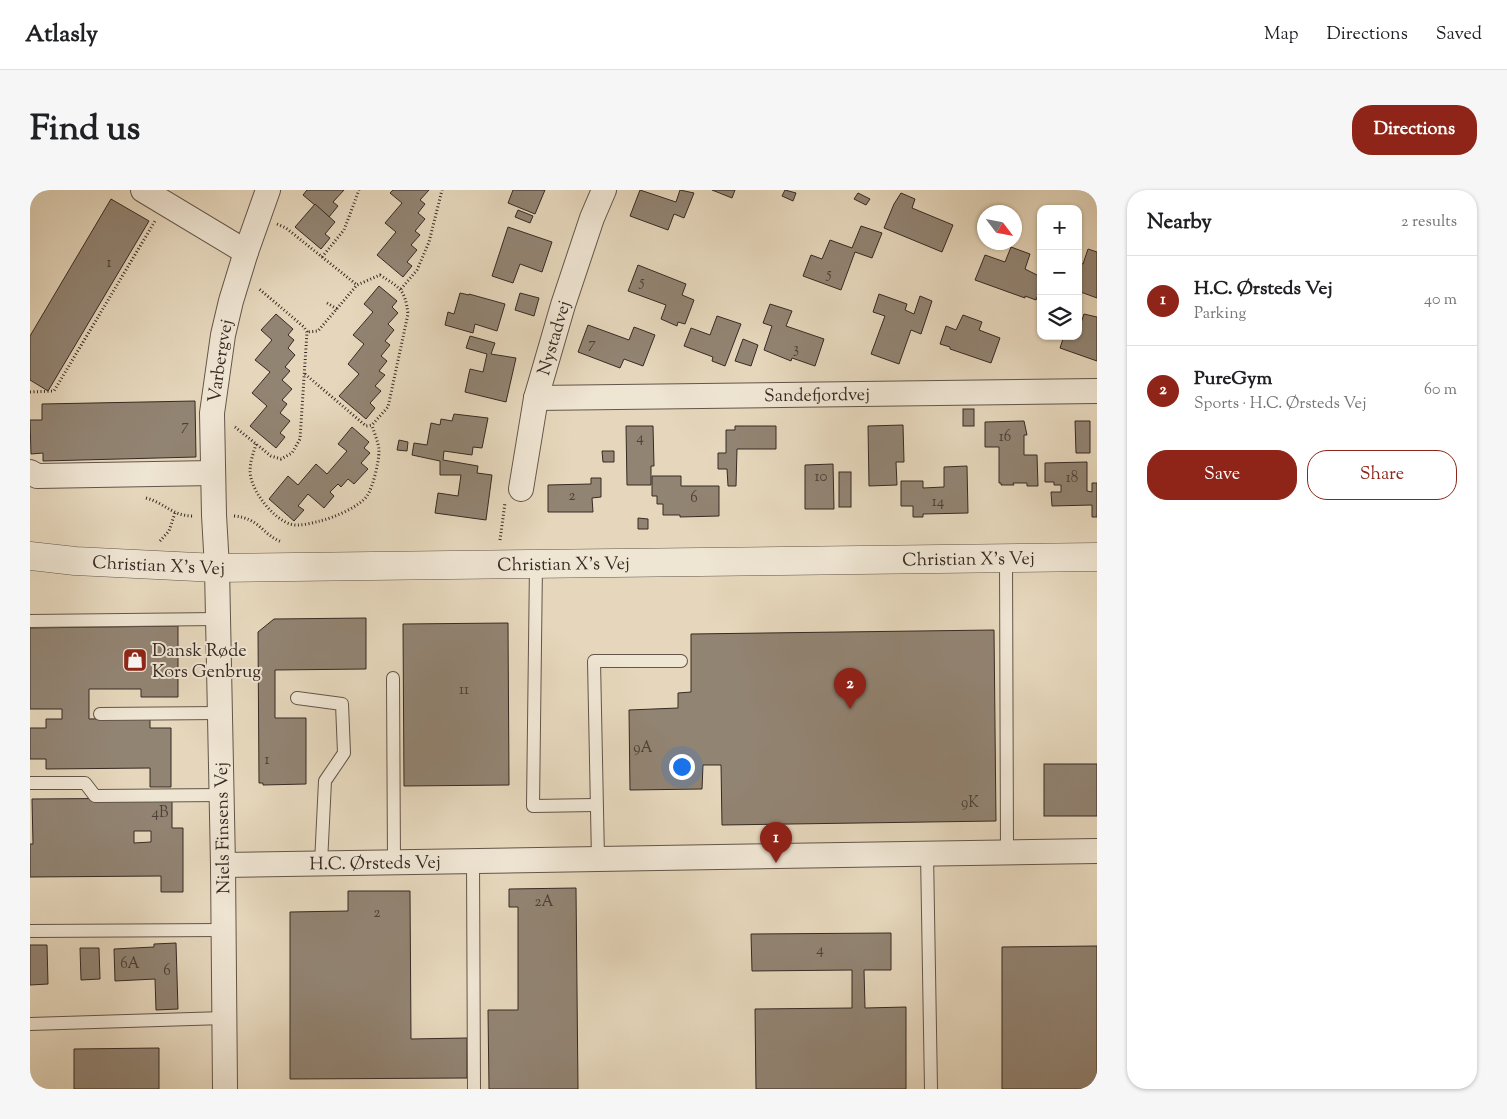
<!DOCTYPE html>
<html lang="en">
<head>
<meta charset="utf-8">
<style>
  :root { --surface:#fff; --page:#f6f6f6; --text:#202124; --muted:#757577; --line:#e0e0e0; --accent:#8f2418 }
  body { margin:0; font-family:"Sorts Mill Goudy",serif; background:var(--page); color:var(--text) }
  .controls { position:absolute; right:15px; top:15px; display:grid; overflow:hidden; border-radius:10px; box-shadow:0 1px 4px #0004 }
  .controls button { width:45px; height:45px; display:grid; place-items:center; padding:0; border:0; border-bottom:1px solid var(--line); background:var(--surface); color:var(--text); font:25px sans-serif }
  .compass { position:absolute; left:947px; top:15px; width:45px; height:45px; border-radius:50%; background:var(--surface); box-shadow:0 1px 4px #0004; rotate:122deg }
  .you { position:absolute; left:651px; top:576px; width:18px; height:18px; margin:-12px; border:4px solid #fff; border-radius:50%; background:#1a73e8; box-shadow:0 0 0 8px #1a73e833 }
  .badge { display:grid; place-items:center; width:32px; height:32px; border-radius:50%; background:var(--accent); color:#fff; font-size:16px; font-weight:700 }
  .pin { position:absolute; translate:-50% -41px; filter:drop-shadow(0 1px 2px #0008) }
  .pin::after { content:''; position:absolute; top:26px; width:18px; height:15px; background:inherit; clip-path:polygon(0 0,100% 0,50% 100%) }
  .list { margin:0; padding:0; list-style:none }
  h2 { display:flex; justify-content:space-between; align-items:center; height:65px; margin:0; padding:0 20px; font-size:21px }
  h2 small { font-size:16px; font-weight:400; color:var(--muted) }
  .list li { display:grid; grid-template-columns:32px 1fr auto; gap:15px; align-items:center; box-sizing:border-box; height:90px; padding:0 20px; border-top:1px solid var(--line) }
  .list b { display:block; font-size:19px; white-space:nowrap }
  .list p { margin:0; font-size:16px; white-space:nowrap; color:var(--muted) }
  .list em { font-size:16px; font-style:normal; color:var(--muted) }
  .actions { display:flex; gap:10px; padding:15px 20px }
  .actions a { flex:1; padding:11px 0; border:1px solid var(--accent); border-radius:20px; text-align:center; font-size:18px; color:var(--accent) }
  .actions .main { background:var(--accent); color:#fff }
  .icon { flex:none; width:28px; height:28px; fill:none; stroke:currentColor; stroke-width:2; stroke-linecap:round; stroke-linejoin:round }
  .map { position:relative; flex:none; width:1067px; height:899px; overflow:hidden; border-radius:20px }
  header { display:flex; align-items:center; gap:30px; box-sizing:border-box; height:70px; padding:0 25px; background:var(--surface); border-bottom:1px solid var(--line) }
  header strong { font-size:24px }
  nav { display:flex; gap:28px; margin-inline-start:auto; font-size:18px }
  .intro { display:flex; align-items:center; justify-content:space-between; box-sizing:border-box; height:120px; padding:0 30px }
  h1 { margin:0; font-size:35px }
  .button { padding:12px 22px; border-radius:20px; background:var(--accent); color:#fff; font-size:18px; font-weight:700 }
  main { display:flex; gap:30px; padding:0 30px }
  aside { flex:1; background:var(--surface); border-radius:20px; box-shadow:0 1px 4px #0004 }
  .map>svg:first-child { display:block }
</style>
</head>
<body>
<header>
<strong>Atlasly</strong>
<nav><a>Map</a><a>Directions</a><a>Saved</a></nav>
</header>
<div class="intro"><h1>Find us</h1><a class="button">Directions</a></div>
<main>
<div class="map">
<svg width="1067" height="899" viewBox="0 0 1067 899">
  <rect width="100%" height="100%" fill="#e6d7bc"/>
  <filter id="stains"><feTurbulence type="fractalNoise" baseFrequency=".004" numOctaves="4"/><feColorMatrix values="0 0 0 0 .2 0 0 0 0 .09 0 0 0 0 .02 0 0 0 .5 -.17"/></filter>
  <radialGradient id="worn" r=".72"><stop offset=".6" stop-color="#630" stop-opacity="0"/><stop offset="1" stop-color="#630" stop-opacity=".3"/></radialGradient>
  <g fill="#928473" stroke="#372a24" fill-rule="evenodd">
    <path d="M277 0H314L303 12 308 16 299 27 273 5Z"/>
    <path d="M363 0H399L390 10 395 14 388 23 395 29 385 41 390 45 381 55 387 60 377 72 382 76 373 87 347 65 366 42 355 33 372 13 360 3Z"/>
    <path d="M483 0H515L505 24 478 13Z"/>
    <path d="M610 0 646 12 650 0 664 3 654 28 644 24 638 40 600 26Z"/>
    <path d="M682 0H705L702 8Z"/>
    <path d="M755 0 766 3 763 11 752 6Z"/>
    <path d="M828 3 840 9 836 15 824 9Z"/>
    <path d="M871 3 885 9 882 18 923 35 912 62 854 38 864 14Z"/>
    <path d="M81 9 119 31 18 201 0 190V146Z"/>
    <path d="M285 14 305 32 295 44 300 48 291 59 265 37Z"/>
    <path d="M488 20 503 26 500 33 485 27Z"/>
    <path d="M831 36 852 43 842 68 825 62 811 100 773 86 781 65 792 69 800 50 822 58Z"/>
    <path d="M478 37 522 52 512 82 490 74 483 93 462 86Z"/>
    <path d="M981 57 1000 64 995 79 1011 87V97L1006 110 995 106V108L945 90 955 65 975 72Z"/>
    <path d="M1058 59 1067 62V108L1048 101V72L1053 74Z"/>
    <path d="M608 75 656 94 652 105 664 110 655 134 648 132 647 136 631 129 636 115 598 101Z"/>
    <path d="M349 96 367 111 362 117 368 123 358 134 364 140 355 151 360 155 351 166 357 171 349 181 355 185 345 196 351 201 340 213 345 218 336 229 309 206 329 184 318 174 334 154 323 145 343 122 334 114Z"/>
    <path d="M430 103 439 105V104L475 114 467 141 445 134 443 143 415 135 418 122 424 124Z"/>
    <path d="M490 103 509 108 504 126 485 120Z"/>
    <path d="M849 104 877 114 875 120 884 124 890 106 902 111 891 144 881 140 869 174 841 164 855 126 843 122Z"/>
    <path d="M740 114 762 121 756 136 794 149 785 176 762 168 761 171 734 160 742 136 733 133Z"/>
    <path d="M246 124 263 139 258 145 264 150 258 158 265 165 255 177 260 181 252 190 262 199 252 210 257 214 250 223 260 231 250 243 255 247 246 258 220 236 237 216 222 203 240 182 225 170 242 150 231 140Z"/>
    <path d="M1054 124 1067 127V171L1030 158 1034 146H1048V135L1050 136Z"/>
    <path d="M933 125 952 132 949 140 970 148 961 173 920 159V157L910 154 916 136 926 140Z"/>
    <path d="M687 126 711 134 695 176 682 171 683 167 654 156 661 138 680 145Z"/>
    <path d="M558 135 599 150 604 137 625 145 613 176 594 169 590 178 548 162Z"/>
    <path d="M440 146 465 153 461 164 486 168 476 212 435 202 440 179 453 182 457 164 436 158Z"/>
    <path d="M713 149 728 155 721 176 705 171Z"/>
    <path d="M165 211 166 267 13 271V263L1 264 0 230H12V214Z"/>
    <rect x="933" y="219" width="11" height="17"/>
    <path d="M424 224 458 228 452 258 443 257 442 265 414 261 413 270 448 276 447 283 462 285 456 330 405 323 408 303 428 306 431 285H410V271L382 265 384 253 397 255 401 233 410 235 411 229 422 231Z"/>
    <path d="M994 231 997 245H994V265H1007L1008 296H997V293H983L984 295H971V293H969V257H955V232Z"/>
    <path d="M1045 231H1060V263H1046Z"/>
    <path d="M873 235 874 272H866L867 295 839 296 838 236Z"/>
    <path d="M596 236H623L624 276H621V295H597Z"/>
    <path d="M705 236H746V259H707L706 296H698L697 279H688V263H696V240H705Z"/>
    <path d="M322 237 339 252 334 258 340 263 331 273 338 279 324 294 318 289 311 297 308 294 300 302 304 306 294 318 278 304 268 316 274 320 264 331 239 309 258 286 268 295 286 274 297 284 317 261 308 254Z"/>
    <path d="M369 250 378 252 377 261 367 260Z"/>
    <path d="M572 261H584V272H573Z"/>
    <path d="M1057 272V301L1062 302V293H1067V327H1062V315L1022 316 1021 302H1031V295H1024V292H1015V273Z"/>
    <path d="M803 274 804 319H775V275Z"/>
    <path d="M937 276 938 323 893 324V327H883V316H871V291H893V298L914 297V277Z"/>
    <rect x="809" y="282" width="12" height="35"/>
    <path d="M622 286H651V296H689V326L650 327V325H633V314H627V306H622Z"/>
    <path d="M561 288H571V307L562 308 563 322H518V295L561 294Z"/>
    <path d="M608 328 618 329V339H608Z"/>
    <path d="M336 428V479L245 480V528H276V594L233 595V593H229L228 442 244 429Z"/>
    <path d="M478 433 479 595 374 596 373 434Z"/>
    <path d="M148 436V507H111V499H59V529L120 528V538H141V597H120V578L16 579V569H0V538H16V529H32V519H0V438Z"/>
    <path d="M964 440 966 631 692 635 691 575H673L672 599 600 600 599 520 648 518V503L661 502V444Z"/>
    <rect x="1014" y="574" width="53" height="52"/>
    <path d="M142 608V638H153V702H131V686L0 687V654H3L2 609ZM104 641H121V652L104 653Z"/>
    <path d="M546 698 548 899H459L458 820H488V717H479V699Z"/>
    <path d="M318 701H380L381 849 437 848V888L260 889V722L318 721Z"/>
    <path d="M861 743V780H834L835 818 876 817V899H726L725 819 822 818V780L722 781 721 744Z"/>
    <path d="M146 753 148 819 126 820 125 789 85 791 84 759 124 757V754Z"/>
    <path d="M0 755H17L18 794 0 795Z"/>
    <path d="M1067 756V899H972V757Z"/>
    <path d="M50 758H69L70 789 51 790Z"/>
    <path d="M129 858V899H44V859Z"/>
  </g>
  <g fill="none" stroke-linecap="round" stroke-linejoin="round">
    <defs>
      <g id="service">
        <path d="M976 368 977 662"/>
        <path d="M506 374 503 616 565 615"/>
        <path d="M0 431 188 429"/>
        <path d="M363 488 364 672"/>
        <path d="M267 508 312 514 314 563 295 591 291 673"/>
        <path d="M70 524 190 523"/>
        <path d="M0 593H55L65 606 192 605"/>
        <path d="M897 663 901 899"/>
        <path d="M568 669 564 471H651"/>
        <path d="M443 670 444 899"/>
        <path d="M0 741 193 740"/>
        <path d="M0 834 194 828"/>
      </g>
      <g id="minor">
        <path d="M113 0 216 62"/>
        <path id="s1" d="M506 208 1067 201"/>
        <path d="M0 282 7 286 183 283"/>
        <path id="s2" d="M491 299 506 208 533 115 562 28 574 0"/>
        <path id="s3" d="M193 675 1067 661"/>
        <path id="s4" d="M195 899 193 675 187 378 184 325 182 223 193 145 201 111 216 62 238 0"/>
      </g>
      <g id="tertiary">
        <path id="s5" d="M0 366 45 371 187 378 1067 367"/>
      </g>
    </defs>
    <use href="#service" stroke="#63554a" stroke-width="14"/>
    <use href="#minor" stroke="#63554a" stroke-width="26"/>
    <use href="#tertiary" stroke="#63554a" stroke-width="29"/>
    <g stroke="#372a24" stroke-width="3" stroke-dasharray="1 2.5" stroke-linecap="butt">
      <path d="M247 34 256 38 327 95"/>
      <path d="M292 67 314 40 329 0"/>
      <path d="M371 99 387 80 399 52 412 0"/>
      <path d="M297 113 307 119"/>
      <path d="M275 184 336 236 342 235 358 217 378 124C375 99 370 98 350 85L327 95 288 141 277 142"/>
      <path d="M0 202 24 201 125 31"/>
      <path d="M205 237 241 266 251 269 262 263 270 249 277 142 274 137 228 98"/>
      <path d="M226 254C223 265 218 276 221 288 225 305 243 328 260 334 269 337 281 333 290 331 303 328 329 317 337 306 343 297 349 272 349 261 349 253 344 243 342 235"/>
      <path d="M116 308C135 313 142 326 163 326"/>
      <path d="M204 326C230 328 232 345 252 352"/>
      <path d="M470 350 475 313"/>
      <path d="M130 351 139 341 145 323"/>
    </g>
    <use href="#service" stroke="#efe5d3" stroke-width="12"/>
    <use href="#minor" stroke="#efe5d3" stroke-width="24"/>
    <use href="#tertiary" stroke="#efe5d3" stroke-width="28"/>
  </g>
  <defs>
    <symbol id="shop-square" viewBox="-11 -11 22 22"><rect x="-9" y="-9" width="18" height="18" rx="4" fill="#8f2418" stroke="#efe5d3"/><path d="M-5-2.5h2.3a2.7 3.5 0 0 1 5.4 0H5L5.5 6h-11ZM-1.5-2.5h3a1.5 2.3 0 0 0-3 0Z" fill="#fff"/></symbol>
  </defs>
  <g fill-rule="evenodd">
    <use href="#shop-square" x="91" y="456" width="28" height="28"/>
  </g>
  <g text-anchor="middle" stroke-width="4" stroke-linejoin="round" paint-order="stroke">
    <g font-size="15" fill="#4e4038">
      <text x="79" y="77">1</text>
      <text x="799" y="88">5</text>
      <text x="612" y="96">5</text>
      <text x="562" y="158">7</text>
      <text x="766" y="163">3</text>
      <text x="155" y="240">7</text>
      <text x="975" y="251">16</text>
      <text x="610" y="252">4</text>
      <text x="791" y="291">10</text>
      <text x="1042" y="292">18</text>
      <text x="542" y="310">2</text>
      <text x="664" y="312">6</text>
      <text x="908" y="316">14</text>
      <text x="434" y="504">11</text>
      <text x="613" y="562">9A</text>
      <text x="237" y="574">1</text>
      <text x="940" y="617">9K</text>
      <text x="130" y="627">4B</text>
      <text x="514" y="716">2A</text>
      <text x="347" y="727">2</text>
      <text x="790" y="764">4</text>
      <text x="100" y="778">6A</text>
      <text x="137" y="785">6</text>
    </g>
    <g font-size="18" fill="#372a24" stroke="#efe5d3">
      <text dy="6" stroke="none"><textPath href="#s2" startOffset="155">Nystadvej</textPath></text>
      <text dy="6" stroke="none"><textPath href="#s4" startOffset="729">Varbergvej</textPath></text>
      <text dy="6" stroke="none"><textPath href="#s1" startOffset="281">Sandefjordvej</textPath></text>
      <text dy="6" stroke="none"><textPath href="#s5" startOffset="939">Christian X's Vej</textPath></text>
      <text dy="6" stroke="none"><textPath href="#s5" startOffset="534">Christian X's Vej</textPath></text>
      <text dy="6" stroke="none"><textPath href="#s5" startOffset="129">Christian X's Vej</textPath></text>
      <text transform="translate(192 638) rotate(-91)" y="6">Niels Finsens Vej</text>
      <text dy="6" stroke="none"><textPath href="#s3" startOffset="152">H.C. Ørsteds Vej</textPath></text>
    </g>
    <g font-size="18" fill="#372a24" stroke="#efe5d3" text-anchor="start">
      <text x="122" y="466">Dansk Røde<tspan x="122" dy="21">Kors Genbrug</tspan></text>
    </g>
  </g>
  <rect width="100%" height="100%" filter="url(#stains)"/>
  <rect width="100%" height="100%" fill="url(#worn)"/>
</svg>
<div class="controls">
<button>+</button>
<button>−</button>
<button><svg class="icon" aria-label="layers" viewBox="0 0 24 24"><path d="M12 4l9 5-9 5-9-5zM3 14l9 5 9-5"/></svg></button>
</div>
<svg class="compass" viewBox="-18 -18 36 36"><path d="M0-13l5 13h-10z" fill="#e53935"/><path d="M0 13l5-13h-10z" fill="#757577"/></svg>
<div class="you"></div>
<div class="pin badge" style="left:746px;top:673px">1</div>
<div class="pin badge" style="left:820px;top:519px">2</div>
</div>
<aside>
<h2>Nearby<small>2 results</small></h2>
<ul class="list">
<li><span class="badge">1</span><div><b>H.C. Ørsteds Vej</b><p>Parking</p></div><em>40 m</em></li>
<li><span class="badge">2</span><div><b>PureGym</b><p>Sports · H.C. Ørsteds Vej</p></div><em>60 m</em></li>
</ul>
<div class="actions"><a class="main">Save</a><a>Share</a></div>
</aside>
</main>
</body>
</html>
